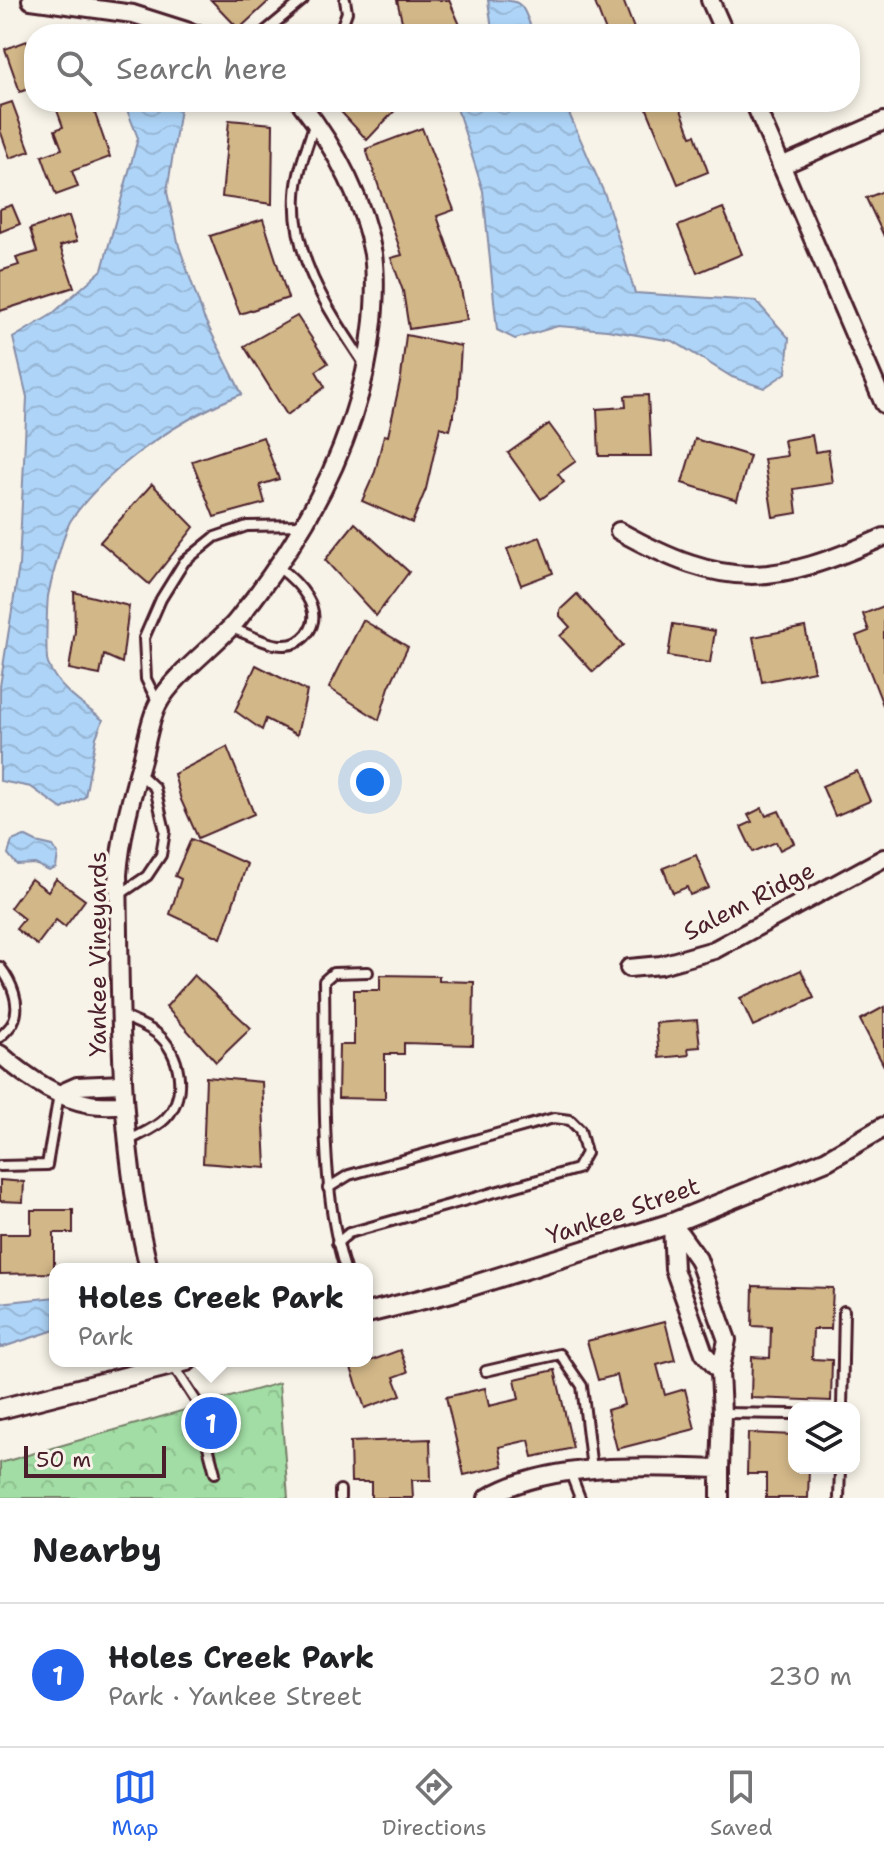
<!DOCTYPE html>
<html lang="en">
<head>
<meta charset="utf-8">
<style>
  :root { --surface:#fff; --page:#f2f2f2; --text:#202124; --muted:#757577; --line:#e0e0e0; --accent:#2563eb }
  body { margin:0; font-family:"Shantell Sans",sans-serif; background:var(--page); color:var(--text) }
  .controls { position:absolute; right:24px; bottom:24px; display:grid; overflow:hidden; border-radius:16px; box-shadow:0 4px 12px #0003 }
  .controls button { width:72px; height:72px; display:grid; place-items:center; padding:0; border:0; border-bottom:2px solid var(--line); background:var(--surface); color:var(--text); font:40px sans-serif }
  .scale { position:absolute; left:24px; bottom:20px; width:142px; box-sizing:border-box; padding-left:8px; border:4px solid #4a1f2b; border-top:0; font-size:22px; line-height:28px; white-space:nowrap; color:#4a1f2b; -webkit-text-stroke:6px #f7f3e8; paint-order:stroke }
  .you { position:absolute; left:370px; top:782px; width:28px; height:28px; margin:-20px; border:6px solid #fff; border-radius:50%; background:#1a73e8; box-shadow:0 0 0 12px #1a73e833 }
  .badge { display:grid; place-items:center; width:52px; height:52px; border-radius:50%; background:var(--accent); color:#fff; font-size:26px; font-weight:700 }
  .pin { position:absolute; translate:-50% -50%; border:4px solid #fff; box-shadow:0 2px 8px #0006 }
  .popup { position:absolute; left:49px; top:1263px; width:324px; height:104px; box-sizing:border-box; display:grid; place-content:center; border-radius:16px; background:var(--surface); filter:drop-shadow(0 2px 6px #0005); font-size:26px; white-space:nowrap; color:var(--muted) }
  .popup b { font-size:30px; color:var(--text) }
  .popup::after { content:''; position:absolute; left:50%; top:100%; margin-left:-16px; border:16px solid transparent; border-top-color:var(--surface) }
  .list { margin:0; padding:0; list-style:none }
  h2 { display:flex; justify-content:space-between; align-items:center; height:104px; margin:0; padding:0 32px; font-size:34px }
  h2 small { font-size:26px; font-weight:400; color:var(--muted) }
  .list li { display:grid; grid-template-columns:52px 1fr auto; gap:24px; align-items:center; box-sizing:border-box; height:144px; padding:0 32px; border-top:2px solid var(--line) }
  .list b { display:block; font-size:30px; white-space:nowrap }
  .list p { margin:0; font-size:26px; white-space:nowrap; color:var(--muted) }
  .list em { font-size:26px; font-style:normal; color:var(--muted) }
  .icon { flex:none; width:44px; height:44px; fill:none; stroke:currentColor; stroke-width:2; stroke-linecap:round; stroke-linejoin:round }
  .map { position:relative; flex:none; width:884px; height:1498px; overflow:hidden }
  .search { position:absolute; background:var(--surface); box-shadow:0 4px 12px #0003; left:24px; right:24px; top:24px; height:88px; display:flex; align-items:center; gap:20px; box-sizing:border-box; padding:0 28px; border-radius:32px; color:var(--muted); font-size:30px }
  .sheet { height:248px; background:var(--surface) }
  nav { display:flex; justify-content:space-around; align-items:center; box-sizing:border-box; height:112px; border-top:2px solid var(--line); background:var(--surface); font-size:22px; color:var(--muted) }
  nav a { display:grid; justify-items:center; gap:4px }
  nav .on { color:var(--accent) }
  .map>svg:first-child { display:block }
</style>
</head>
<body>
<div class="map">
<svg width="884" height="1498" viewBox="0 0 884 1498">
  <defs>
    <pattern id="forest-crowns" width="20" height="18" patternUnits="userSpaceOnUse" patternTransform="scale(2)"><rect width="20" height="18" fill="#a1dda4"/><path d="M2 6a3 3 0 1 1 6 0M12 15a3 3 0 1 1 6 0" fill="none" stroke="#8cbd8d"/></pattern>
    <pattern id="water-waves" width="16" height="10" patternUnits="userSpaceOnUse" patternTransform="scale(2)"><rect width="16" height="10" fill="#aed5f8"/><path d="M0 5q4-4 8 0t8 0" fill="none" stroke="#97b6d5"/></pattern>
  </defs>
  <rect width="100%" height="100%" fill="#f7f3e8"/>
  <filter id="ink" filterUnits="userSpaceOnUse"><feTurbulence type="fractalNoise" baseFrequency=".0125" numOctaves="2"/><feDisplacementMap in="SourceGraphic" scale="16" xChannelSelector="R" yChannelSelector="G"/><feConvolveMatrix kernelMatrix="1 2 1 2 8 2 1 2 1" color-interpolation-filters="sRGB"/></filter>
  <g filter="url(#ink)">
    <path fill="url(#forest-crowns)" stroke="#767e68" stroke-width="2" d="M279 1383 288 1498H0V1463Z"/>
    <g fill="url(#water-waves)" stroke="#868ca6" stroke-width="2">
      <path d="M488 0C525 0 520 1 534 34H490L492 30Z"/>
      <path d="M124 102H181L167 192 179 246 204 318 242 394C182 417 108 467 71 520 64 531 51 582 48 596 47 606 45 656 48 664 58 689 83 705 103 720L96 737 85 797 62 809 31 787 0 781V686L19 566 27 397 13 338 51 315 102 270 138 138Z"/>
      <path d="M458 102H564L605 195 635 293 756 301 789 338 786 373 764 388 732 377 673 341 607 330 558 326 515 339 497 330 483 191 457 108Z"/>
      <path d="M24 836 36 842 53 846 58 854 56 868 49 871 35 864 17 865 8 854 12 841Z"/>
      <path d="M55 1297V1330L0 1348V1303Z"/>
    </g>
    <g fill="#d2b788" stroke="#4a1f2b" stroke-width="2">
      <path d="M211 0H270L239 29Z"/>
      <path d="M397 0H449L464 34H405Z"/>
      <path d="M594 0H623L636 34H607Z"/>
      <path d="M27 41 34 62V87L20 92 5 49Z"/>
      <path d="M12 102 30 151 10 158 0 130V106Z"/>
      <path d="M54 102H91L110 157 72 171 78 187 56 195 42 156 62 149 55 130 63 127Z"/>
      <path d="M332 102H403L367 140Z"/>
      <path d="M644 102H678L691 136 695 135 708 172 678 184Z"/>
      <path d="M229 120 273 124 272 204 222 197Z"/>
      <path d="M422 128 454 210 437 216 459 279 467 320 409 329 403 291 391 258 402 255 366 149Z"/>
      <path d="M884 191V236L866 198Z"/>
      <path d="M12 205 20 224 0 232V209Z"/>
      <path d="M723 208 742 254 697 273 678 226Z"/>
      <path d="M69 216 77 241 60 246 74 287 0 311V271L19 265 16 258 37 252 30 229Z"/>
      <path d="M263 219 288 298 240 314 210 236Z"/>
      <path d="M297 316 328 363 316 371 325 387 287 415 244 346Z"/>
      <path d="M406 335 461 346 458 396 450 430 440 427 426 489 412 523 362 501 375 472 384 435 388 436 401 377Z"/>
      <path d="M648 395 651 456H599L597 409 626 407 625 396Z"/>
      <path d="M549 424 576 461 558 474 564 482 541 499 508 453Z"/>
      <path d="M812 435 815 452 828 450 833 483 794 489 797 513 773 517 764 459 787 456 784 440Z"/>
      <path d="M263 437 279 479 260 485 265 503 214 517 192 461Z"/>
      <path d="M695 439 750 456 737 500 682 483Z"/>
      <path d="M152 484 194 527 149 584 100 542Z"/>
      <path d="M355 523 409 572 376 616 325 560Z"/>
      <path d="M540 537 553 573 521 585 507 549Z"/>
      <path d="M74 592 129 606 122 663 104 655 100 675 69 669 75 631Z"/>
      <path d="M577 594 623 645 593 672 560 636 570 627 560 616V610Z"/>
      <path d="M884 606V705H883L856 636 869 631 863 614Z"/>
      <path d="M363 620 408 647 389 687 379 720 329 688Z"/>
      <path d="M673 624 715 631 710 663 668 656Z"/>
      <path d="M805 627 814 671 762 682 753 637Z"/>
      <path d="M256 665 307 691 297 735 266 719 262 730 235 711Z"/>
      <path d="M227 747 254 814 198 838 181 800 174 774Z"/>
      <path d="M857 771 870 801 835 816 822 786Z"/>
      <path d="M762 808 766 816 779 811 794 843 780 850 776 842 753 852 741 827 752 822 748 815Z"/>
      <path d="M191 839 247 864 221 938 170 914 181 879 175 876Z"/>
      <path d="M696 855 709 888 690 895 687 887 673 893 663 868Z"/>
      <path d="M31 879 48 891 56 879 85 900 65 927 56 920 37 945 16 929 24 919 10 908Z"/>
      <path d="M801 970 814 998 753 1026 740 998Z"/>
      <path d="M194 975 251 1028 216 1062 166 1007Z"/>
      <path d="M380 975 439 976V981L474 982 473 1045 404 1043V1054H385V1099L338 1098 339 1045H354V990H380Z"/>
      <path d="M884 1007V1066L860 1020Z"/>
      <path d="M697 1020 700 1047 688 1048 689 1055 659 1058 656 1023Z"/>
      <path d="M206 1077 262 1082 266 1168 203 1163Z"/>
      <path d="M0 1180 24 1182 23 1202 0 1201Z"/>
      <path d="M31 1210H73V1233H54V1273L0 1274V1234H31Z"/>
      <path d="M753 1286 833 1288 831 1329H813L812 1359 832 1360 831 1401 751 1398 752 1357 770 1358 771 1327 752 1326Z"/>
      <path d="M665 1321 675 1360 657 1365 665 1395 685 1389 695 1429 617 1449 607 1410 624 1405 617 1375 598 1380 587 1341Z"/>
      <path d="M400 1350 408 1372 394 1377 401 1395 365 1408 351 1368Z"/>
      <path d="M555 1370 573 1448 533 1457 529 1440 499 1447 503 1466 464 1475 446 1397 485 1388 489 1406 519 1399 515 1379Z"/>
      <path d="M748 1433 794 1435V1468H809L808 1498H766V1474H747Z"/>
      <path d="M430 1439 431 1480H412L413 1498H371V1482H351L350 1442Z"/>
    </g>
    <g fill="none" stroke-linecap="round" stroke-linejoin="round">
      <defs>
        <g id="service">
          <path d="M262 34 303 0"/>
          <path d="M339 34 347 12 345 0"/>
          <path d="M315 122C308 145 297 171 296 195 292 260 331 313 365 365"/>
          <path d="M231 628C247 633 268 646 285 645 294 645 302 640 307 634 326 610 298 582 278 567"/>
          <path d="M158 703 146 679 144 638 161 599 184 562 215 537 247 526 302 525"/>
          <path d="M119 895 147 876 161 855 165 831 155 788 139 773"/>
          <path d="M0 967C11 981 22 1005 13 1022 11 1027 4 1033 0 1037"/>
          <path d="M122 1016C133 1021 147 1026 156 1033 181 1052 188 1095 166 1118 157 1128 140 1134 128 1141"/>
          <path d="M0 1166 47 1165 59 1094"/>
          <path d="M328 1188 349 1175 554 1118 570 1120 580 1130 586 1153 577 1169 349 1233 337 1243"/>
          <path d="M345 1269C318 1183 326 1072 324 981L333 973 368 972"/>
          <path d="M174 1367 196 1401 215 1473"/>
          <path d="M486 1371 560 1354 582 1386 592 1469"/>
          <path d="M842 1408 844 1311"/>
          <path d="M722 1413 794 1414"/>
          <path d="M570 1472 580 1498"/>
          <path d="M340 1490V1498"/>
          <path d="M839 1498 840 1468"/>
        </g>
        <g id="minor">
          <path d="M31 0 133 14 196 34"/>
          <path d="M710 0 725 34"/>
          <path d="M754 102 884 404"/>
          <path d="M781 166 884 121"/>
          <path d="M619 531C727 591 773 586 884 537"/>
          <path d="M629 968 661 965 714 950 884 858"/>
          <path d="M0 1054C25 1076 57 1098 90 1104 100 1106 112 1105 123 1105"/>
          <path d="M59 1094 77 1086 123 1084"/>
          <path d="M672 1223 698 1259 727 1340 720 1372 722 1413 720 1469"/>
          <path d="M672 1225 674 1269 704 1353 720 1372"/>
          <path d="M149 1269C117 1140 121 1007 118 875 121 833 132 796 143 756 147 740 150 719 158 704 171 679 209 650 229 629 238 621 244 610 252 601 315 519 363 426 373 321 375 299 376 276 373 254 363 199 334 146 300 102"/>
          <path d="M487 1498C548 1461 651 1466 720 1469V1498"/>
        </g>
        <g id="tertiary">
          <path d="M367 1313 452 1292 672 1223 827 1160 884 1127"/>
          <path d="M0 1409 187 1361"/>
        </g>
      </defs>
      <use href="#service" stroke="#4a1f2b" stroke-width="14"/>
      <use href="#minor" stroke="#4a1f2b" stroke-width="22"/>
      <use href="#tertiary" stroke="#4a1f2b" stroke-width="24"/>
      <use href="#service" stroke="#f7f3e8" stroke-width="8"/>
      <use href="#minor" stroke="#f7f3e8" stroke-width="16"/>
      <use href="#tertiary" stroke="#f7f3e8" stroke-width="18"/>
    </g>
  </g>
  <g text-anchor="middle" stroke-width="7" stroke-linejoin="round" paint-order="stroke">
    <g font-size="24" fill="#4a1f2b" stroke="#f7f3e8">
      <text transform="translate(749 901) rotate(-27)" y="8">Salem Ridge</text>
      <text transform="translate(98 954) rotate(-90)" y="8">Yankee Vineyards</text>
      <text transform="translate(623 1211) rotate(-19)" y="8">Yankee Street</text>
    </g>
  </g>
</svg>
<div class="controls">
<button><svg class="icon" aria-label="layers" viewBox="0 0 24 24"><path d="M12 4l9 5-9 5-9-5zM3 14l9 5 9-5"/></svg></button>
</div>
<div class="scale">50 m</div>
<div class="you"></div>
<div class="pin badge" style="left:211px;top:1423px">1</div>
<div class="popup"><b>Holes Creek Park</b>Park</div>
<div class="search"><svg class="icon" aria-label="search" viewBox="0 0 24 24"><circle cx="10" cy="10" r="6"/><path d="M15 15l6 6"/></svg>Search here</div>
</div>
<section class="sheet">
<h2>Nearby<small></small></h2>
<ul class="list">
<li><span class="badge">1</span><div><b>Holes Creek Park</b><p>Park · Yankee Street</p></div><em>230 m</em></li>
</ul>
</section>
<nav>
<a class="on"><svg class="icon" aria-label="map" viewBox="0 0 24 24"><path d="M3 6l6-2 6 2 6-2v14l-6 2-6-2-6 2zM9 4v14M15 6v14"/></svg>Map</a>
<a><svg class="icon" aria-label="directions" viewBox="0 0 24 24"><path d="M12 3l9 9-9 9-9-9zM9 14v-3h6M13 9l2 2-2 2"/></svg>Directions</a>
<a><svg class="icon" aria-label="saved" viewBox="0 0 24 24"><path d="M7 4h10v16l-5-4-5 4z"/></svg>Saved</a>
</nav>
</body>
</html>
